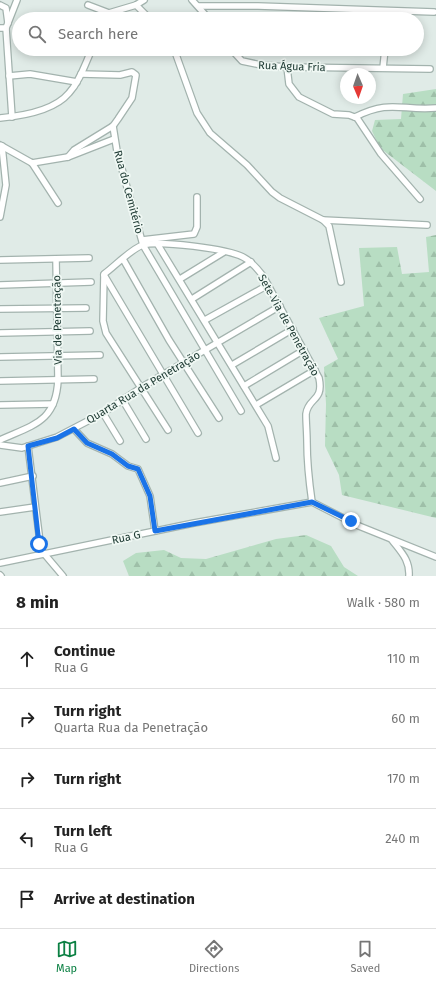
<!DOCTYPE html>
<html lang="en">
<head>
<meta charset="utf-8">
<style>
  :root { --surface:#fff; --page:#f2f2f2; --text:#222; --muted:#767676; --line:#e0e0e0; --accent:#0b8043 }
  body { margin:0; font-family:"Fira Sans",sans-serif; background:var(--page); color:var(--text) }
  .compass { position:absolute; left:340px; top:68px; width:36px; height:36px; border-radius:50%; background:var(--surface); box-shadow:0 2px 10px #0003; rotate:178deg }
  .stop { position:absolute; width:12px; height:12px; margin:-9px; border:3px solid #1a73e8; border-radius:50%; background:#fff }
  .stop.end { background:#1a73e8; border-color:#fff; box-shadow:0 1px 4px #0008 }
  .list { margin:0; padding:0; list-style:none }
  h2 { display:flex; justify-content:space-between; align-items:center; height:52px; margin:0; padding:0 16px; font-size:17px }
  h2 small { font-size:13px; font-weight:400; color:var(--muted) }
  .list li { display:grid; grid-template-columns:26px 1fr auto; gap:12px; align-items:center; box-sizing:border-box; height:60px; padding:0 16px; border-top:1px solid var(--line) }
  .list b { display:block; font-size:15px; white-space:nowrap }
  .list p { margin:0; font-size:13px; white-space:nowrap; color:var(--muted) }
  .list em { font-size:13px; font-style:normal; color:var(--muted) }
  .icon { flex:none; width:22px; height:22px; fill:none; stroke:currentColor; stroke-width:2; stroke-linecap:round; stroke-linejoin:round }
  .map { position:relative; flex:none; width:436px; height:576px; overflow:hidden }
  .search { position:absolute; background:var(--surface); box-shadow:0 2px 10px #0003; left:12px; right:12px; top:12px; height:44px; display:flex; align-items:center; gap:10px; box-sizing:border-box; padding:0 14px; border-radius:22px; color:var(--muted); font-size:15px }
  .sheet { height:352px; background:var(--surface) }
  nav { display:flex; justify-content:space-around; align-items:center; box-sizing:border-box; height:56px; border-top:1px solid var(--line); background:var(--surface); font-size:11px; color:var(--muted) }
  nav a { display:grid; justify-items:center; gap:2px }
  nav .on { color:var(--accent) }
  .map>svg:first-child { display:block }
</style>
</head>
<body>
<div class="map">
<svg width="436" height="576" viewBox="0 0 436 576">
  <defs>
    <pattern id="forest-firs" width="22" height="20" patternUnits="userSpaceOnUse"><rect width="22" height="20" fill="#b8ddc3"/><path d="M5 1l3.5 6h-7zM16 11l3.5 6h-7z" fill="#9ebfa8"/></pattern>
  </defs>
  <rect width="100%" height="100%" fill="#e0ebe7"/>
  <g fill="url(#forest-firs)">
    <path d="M436 89V191L380 148 372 131 375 120 401 119 403 94Z"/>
    <path d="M436 235V518L342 495 339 475 325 446 326 404 324 367 338 359 319 318 364 306 359 248 397 247 402 274 429 272 426 237Z"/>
    <path d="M306 535 331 546 344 567 358 576H129L123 561 136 553 164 550 181 558 206 559 276 539Z"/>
  </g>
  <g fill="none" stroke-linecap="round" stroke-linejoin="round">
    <defs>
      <g id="street">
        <path d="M192 0 209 19"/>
        <path d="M0 5 6 8 8 23"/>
        <path d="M88 5 109 13 104 19"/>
        <path d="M136 5 150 19"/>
        <path d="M199 6H258L434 12"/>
        <path d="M109 13 136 5 144 0"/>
        <path d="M388 19 389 11"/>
        <path d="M0 28H6"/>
        <path d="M174 49 197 113 210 133 247 165 272 192 280 198 323 220 329 226 341 282"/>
        <path d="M231 49 242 61 261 65 287 67 430 69"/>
        <path d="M287 67 289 84 299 97 333 114 349 115 357 118 381 154 420 199"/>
        <path d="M383 68 385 49"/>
        <path d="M9 76 30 74 77 82"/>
        <path d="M12 117 6 28 17 0"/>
        <path d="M355 117C391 99 401 111 436 108"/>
        <path d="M0 118C22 116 54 111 69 93 80 81 85 64 92 49"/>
        <path d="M113 126 117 151 143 245 241 411"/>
        <path d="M0 145 32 163 68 157 114 139"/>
        <path d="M68 157 74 150 113 126 118 119 132 98 136 75 132 72 120 75 81 74"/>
        <path d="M32 163 58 203"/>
        <path d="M0 217 6 185 2 146"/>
        <path d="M323 220 427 225"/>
        <path d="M142 240 194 234 197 227V197"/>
        <path d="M158 245 268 426 276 458"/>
        <path d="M123 259 169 340 219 418"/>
        <path d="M0 260 89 258"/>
        <path d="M104 275 198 433"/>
        <path d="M180 279 224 252"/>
        <path d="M0 285 91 282"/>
        <path d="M192 299 251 262"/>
        <path d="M0 309 86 308"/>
        <path d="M205 320 268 285"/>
        <path d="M0 333 90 331"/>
        <path d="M0 357 100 355"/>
        <path d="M232 365 293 329"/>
        <path d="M0 381 94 379"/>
        <path d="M244 386 304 350"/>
        <path d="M122 399 146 439"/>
        <path d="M0 405 53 404"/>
        <path d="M256 405 315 370"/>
        <path d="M103 413 120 441"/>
        <path d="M74 429 87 443 112 454 128 466 138 469 150 496 155 531"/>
        <path d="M168 430 106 333 103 321 104 274C114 267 132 248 143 245 159 240 228 249 243 257 251 261 257 268 263 276L319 378C324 402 308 397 306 414 306 423 307 433 307 442 307 462 309 481 312 502"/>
        <path d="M0 440C33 425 56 422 58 380L56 259"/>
        <path d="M0 445 22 448 57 437 103 413 142 387 280 306"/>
        <path d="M28 446 41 550 63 576"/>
        <path d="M0 483 33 476"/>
        <path d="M0 512 35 507"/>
        <path d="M392 540C401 552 410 560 409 576"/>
        <path d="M0 563 194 523 312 502 359 526 436 557"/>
        <path d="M0 575 1 576"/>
      </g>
    </defs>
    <use href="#street" stroke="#a3b3ae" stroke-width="8"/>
    <use href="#street" stroke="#fff" stroke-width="5.5"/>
  </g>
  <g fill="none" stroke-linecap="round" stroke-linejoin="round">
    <path stroke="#1a73e8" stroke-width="5" d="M39 544 28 446 57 438 74 429 87 443 112 454 128 466 138 469 150 496 155 531 312 502 351 521"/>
  </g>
  <g text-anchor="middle" stroke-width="3.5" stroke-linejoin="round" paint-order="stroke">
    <g font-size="11" fill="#203c35" stroke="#f0f8f4">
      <text transform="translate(292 66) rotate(2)" y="4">Rua Água Fria</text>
      <text transform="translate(129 192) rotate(75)" y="4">Rua do Cemitério</text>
      <text transform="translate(57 320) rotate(-91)" y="4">Via de Penetração</text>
      <text transform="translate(289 325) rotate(61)" y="4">Sete Via de Penetração</text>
      <text transform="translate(143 387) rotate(-31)" y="4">Quarta Rua da Penetração</text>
      <text transform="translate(126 537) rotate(-12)" y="4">Rua G</text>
    </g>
  </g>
</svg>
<svg class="compass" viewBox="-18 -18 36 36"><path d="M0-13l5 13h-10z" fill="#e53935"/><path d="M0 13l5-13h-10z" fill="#767676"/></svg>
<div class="stop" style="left:39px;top:544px"></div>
<div class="stop end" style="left:351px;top:521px"></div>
<div class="search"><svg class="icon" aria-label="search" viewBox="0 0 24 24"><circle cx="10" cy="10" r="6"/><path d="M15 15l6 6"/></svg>Search here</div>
</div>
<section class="sheet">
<h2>8 min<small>Walk · 580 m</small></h2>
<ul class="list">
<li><svg class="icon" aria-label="ahead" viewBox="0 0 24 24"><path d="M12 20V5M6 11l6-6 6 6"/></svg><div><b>Continue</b><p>Rua G</p></div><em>110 m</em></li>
<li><svg class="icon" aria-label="right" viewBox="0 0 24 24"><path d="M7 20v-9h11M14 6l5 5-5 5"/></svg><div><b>Turn right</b><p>Quarta Rua da Penetração</p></div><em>60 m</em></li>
<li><svg class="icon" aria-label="right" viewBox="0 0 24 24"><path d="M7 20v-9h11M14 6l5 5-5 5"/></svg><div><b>Turn right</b></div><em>170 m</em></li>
<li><svg class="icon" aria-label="left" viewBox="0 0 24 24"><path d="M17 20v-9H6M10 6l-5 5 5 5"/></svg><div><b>Turn left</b><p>Rua G</p></div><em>240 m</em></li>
<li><svg class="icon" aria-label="arrive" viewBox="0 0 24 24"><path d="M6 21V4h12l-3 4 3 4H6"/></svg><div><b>Arrive at destination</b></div></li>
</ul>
</section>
<nav>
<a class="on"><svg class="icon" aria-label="map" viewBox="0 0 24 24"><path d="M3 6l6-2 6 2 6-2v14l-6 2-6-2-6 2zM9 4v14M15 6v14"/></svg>Map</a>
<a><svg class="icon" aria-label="directions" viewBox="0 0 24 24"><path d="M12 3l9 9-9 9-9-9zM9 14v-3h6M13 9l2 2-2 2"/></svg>Directions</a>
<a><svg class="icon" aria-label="saved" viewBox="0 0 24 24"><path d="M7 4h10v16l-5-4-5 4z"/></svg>Saved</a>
</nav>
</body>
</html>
